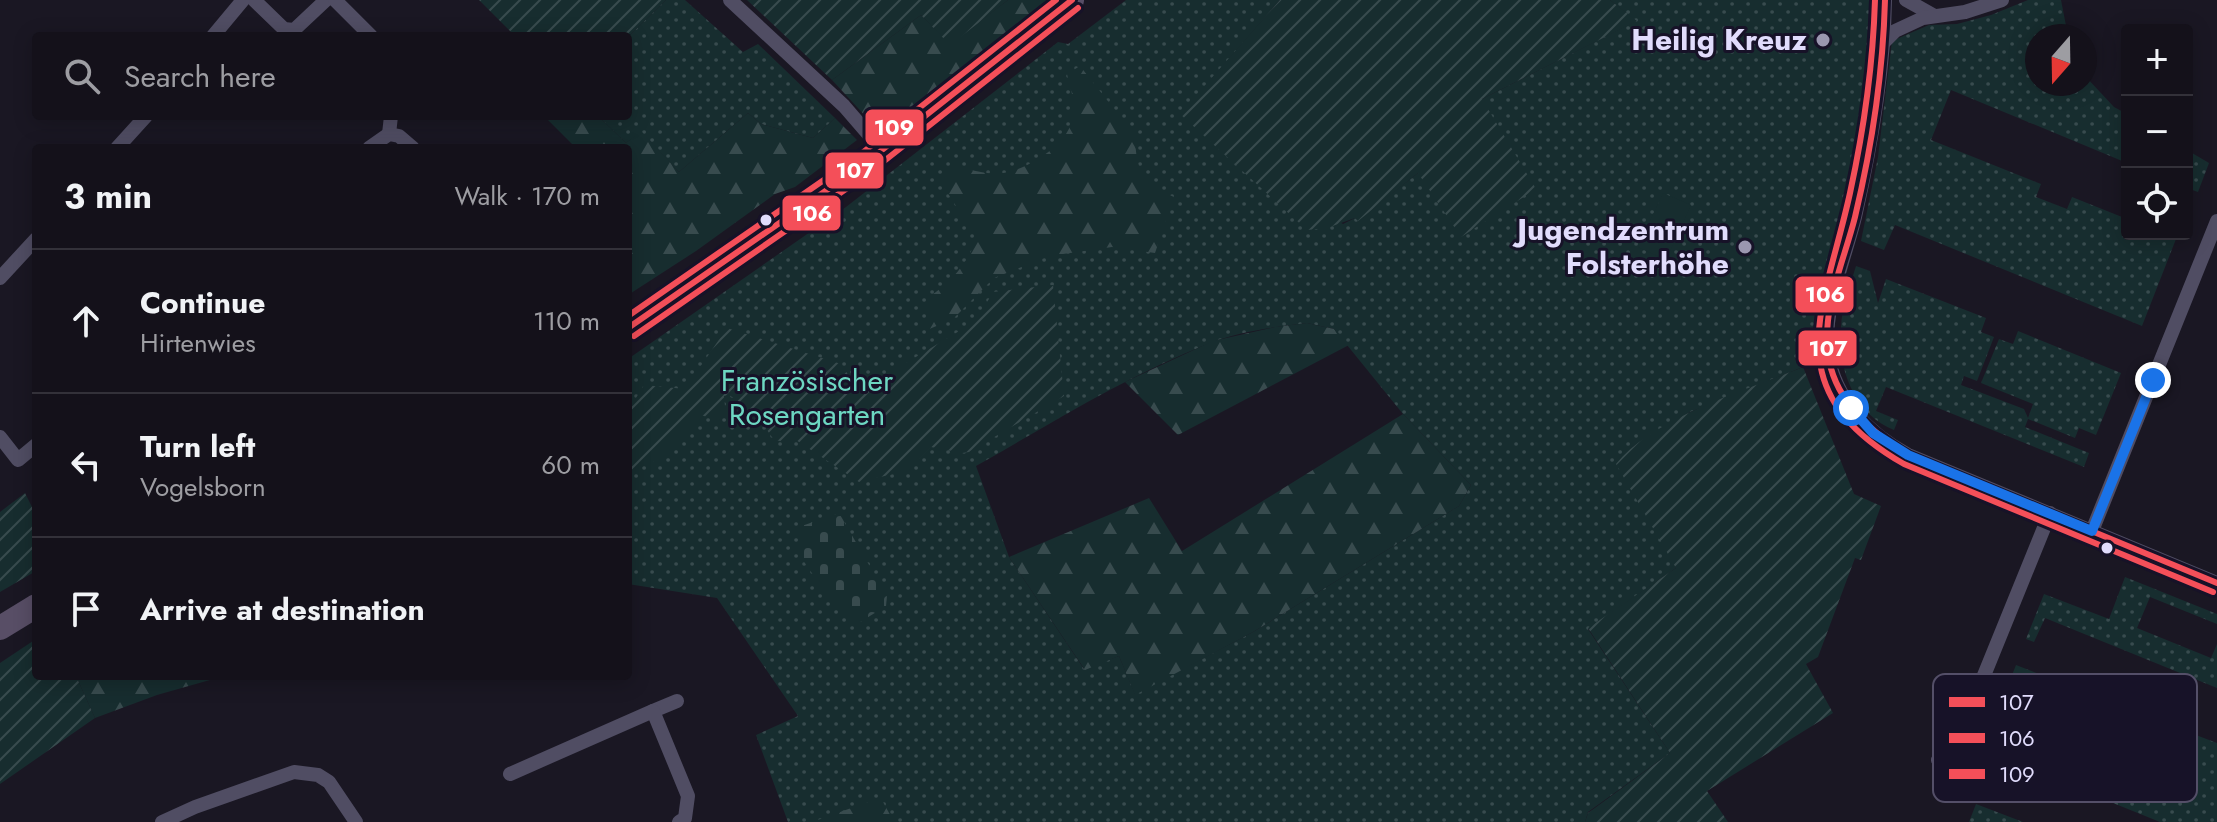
<!DOCTYPE html>
<html lang="en">
<head>
<meta charset="utf-8">
<style>
  :root { --surface:#14111a; --page:#211f27; --text:#f1f3f6; --muted:#9d9da2; --line:#333139 }
  body { margin:0; font-family:Jost,sans-serif; background:var(--page); color:var(--text) }
  .controls { position:absolute; right:24px; top:24px; display:grid; overflow:hidden; border-radius:8px; box-shadow:0 4px 20px #0003 }
  .controls button { width:72px; height:72px; display:grid; place-items:center; padding:0; border:0; border-bottom:2px solid var(--line); background:var(--surface); color:var(--text); font:40px sans-serif }
  .compass { position:absolute; left:2025px; top:24px; width:72px; height:72px; border-radius:50%; background:var(--surface); box-shadow:0 4px 20px #0003; rotate:200deg }
  .stop { position:absolute; width:24px; height:24px; margin:-18px; border:6px solid #1a73e8; border-radius:50%; background:#fff }
  .stop.end { background:#1a73e8; border-color:#fff; box-shadow:0 2px 8px #0008 }
  .list { margin:0; padding:0; list-style:none }
  h2 { display:flex; justify-content:space-between; align-items:center; height:104px; margin:0; padding:0 32px; font-size:34px }
  h2 small { font-size:26px; font-weight:400; color:var(--muted) }
  .list li { display:grid; grid-template-columns:52px 1fr auto; gap:24px; align-items:center; box-sizing:border-box; height:144px; padding:0 32px; border-top:2px solid var(--line) }
  .list b { display:block; font-size:30px; white-space:nowrap }
  .list p { margin:0; font-size:26px; white-space:nowrap; color:var(--muted) }
  .list em { font-size:26px; font-style:normal; color:var(--muted) }
  .icon { flex:none; width:44px; height:44px; fill:none; stroke:currentColor; stroke-width:2; stroke-linecap:round; stroke-linejoin:round }
  .map { position:relative; flex:none; width:2217px; height:822px; overflow:hidden }
  .search { position:absolute; background:var(--surface); box-shadow:0 4px 20px #0003; left:32px; top:32px; width:600px; height:88px; display:flex; align-items:center; gap:20px; box-sizing:border-box; padding:0 28px; border-radius:8px; color:var(--muted); font-size:30px }
  .panel { position:absolute; background:var(--surface); box-shadow:0 4px 20px #0003; left:32px; top:144px; width:600px; height:536px; border-radius:8px }
  .map>svg:first-child { display:block }
</style>
</head>
<body>
<div class="map">
<svg width="2217" height="822" viewBox="0 0 2217 822">
  <defs>
    <pattern id="grass-dots" width="8" height="8" patternUnits="userSpaceOnUse" patternTransform="scale(2)"><rect width="8" height="8" fill="#172d2f"/><path d="M2 2h.1M6 6h.1" fill="none" stroke="#384b4e" stroke-width="1.8" stroke-linecap="round"/></pattern>
    <pattern id="forest-firs" width="22" height="20" patternUnits="userSpaceOnUse" patternTransform="scale(2)"><rect width="22" height="20" fill="#172d2f"/><path d="M5 1l3.5 6h-7zM16 11l3.5 6h-7z" fill="#384b4e"/></pattern>
    <pattern id="cemetery-stones" width="16" height="16" patternUnits="userSpaceOnUse" patternTransform="scale(2)"><rect width="16" height="16" fill="#172d2f"/><path d="M2 7V4a2 2 0 0 1 4 0v3zM10 15v-3a2 2 0 0 1 4 0v3z" fill="#384b4e"/></pattern>
    <pattern id="garden-furrows" width="10" height="10" patternUnits="userSpaceOnUse" patternTransform="scale(2)"><rect width="10" height="10" fill="#172d2f"/><path d="M-1 1l2-2M0 10L10 0M9 11l2-2" fill="none" stroke="#384b4e"/></pattern>
  </defs>
  <rect width="100%" height="100%" fill="#1a1723"/>
  <g fill="url(#grass-dots)" fill-rule="evenodd">
    <path d="M666 0H685L743 52 758 44 835 118 813 138 761 124 748 113 679 172 641 132 626 143 598 116H628V37Z"/>
    <path d="M1126 0H1280L1181 114 1343 224 1355 218 1358 220 1418 173 1482 99 1636 21 1610 0H1885L1884 17 1828 354 1803 367 1690 412 1633 447 1676 568 1588 629 1670 753 1588 812 1585 822H788L756 735 798 716 717 598 628 584V359L846 207 1058 42 1068 44ZM1307 323 1334 329 1403 414 1471 485 1459 506 1253 632 1135 694 1119 656 1084 669 1009 557 976 466C1052 423 1128 375 1210 343 1240 331 1275 327 1307 323Z"/>
    <path d="M2028 0H2061L2068 36H2037V84H2085V76L2114 107 2127 114V163L1951 90 1931 140 2041 184 2036 197 2067 209 2072 197 2127 219V234H2165L2176 239 2142 326 1895 225 1884 250 1861 241 1878 157 1892 41 1929 25 1957 24 1991 15Z"/>
    <path d="M2187 150 2209 163 2198 192 2187 188Z"/>
    <path d="M1856 266 1870 271 1878 303 1886 279 1986 318 1981 332 1994 337 1977 381 1964 376 1961 385 2024 409 2028 418 2033 404 1981 383 1999 339 2013 344 2018 331 2121 373 2096 435 2079 428 2075 438 2028 419 2025 427 2089 453 2084 467 1886 387 1876 411 1898 420 1894 430C1854 414 1837 368 1841 327 1842 306 1850 286 1856 266Z"/>
    <path d="M2125 577 2217 614V624L2150 597 2137 628 2211 658 2217 644V688L2045 618 2034 642 2026 639 2044 594 2109 619Z"/>
    <path d="M2016 665 2134 711 2129 725 2162 737 2167 724 2217 743V822H2160L1989 753 1978 778 1996 785 1991 798 1967 789Z"/>
    <path d="M1976 804 2023 822H1969Z"/>
  </g>
  <g fill="url(#forest-firs)">
    <path d="M1008 0H1052L882 134 832 80 921 15 950 44Z"/>
    <path d="M1080 66 1134 134 1137 160 1145 184 1174 197 1155 253 1112 247 1049 256 994 278 953 319 927 330 929 297C950 283 970 262 976 237L938 178C967 159 973 177 1003 173 1029 169 1069 144 1073 117 1076 102 1070 88 1067 74Z"/>
    <path d="M748 113 761 124 813 138 835 118 857 140 795 187 775 194 696 251 628 295V148H576L544 116H598L626 143 641 131 679 172Z"/>
    <path d="M1307 323 1334 329 1349 345 1178 435 1125 382 1213 341 1275 327Z"/>
    <path d="M1403 414 1471 485 1459 506 1253 632 1135 695 1119 656 1085 670 1009 557 1149 498 1182 551Z"/>
    <path d="M76 676H224L157 695 95 718Z"/>
    <path d="M871 801 883 802 894 822H812Z"/>
  </g>
  <path fill="url(#cemetery-stones)" d="M839 513 887 596 886 606 857 624 828 597 803 560 796 528Z"/>
  <g fill="url(#garden-furrows)">
    <path d="M479 0H666L628 37 515 36Z"/>
    <path d="M747 0H1008L950 45 921 15 832 80Z"/>
    <path d="M1280 0H1610L1637 21 1482 99 1536 189 1461 237 1418 173 1358 221 1355 218 1327 228 1307 230 1180 114Z"/>
    <path d="M1053 285 1064 396 969 452 962 453 931 447 906 471 859 482 793 438 786 442 774 440 767 430 768 421 729 395 724 396 725 406 719 417 713 419 701 415 655 461 632 471 628 484V411L644 385 685 389 727 328 841 364 859 391 976 321 993 292Z"/>
    <path d="M1803 367 1854 494 1881 506 1861 560 1855 558 1818 657 1806 664 1833 713 1707 791 1728 822H1585L1588 813 1670 753 1588 628 1676 568 1616 464C1654 417 1747 390 1803 367Z"/>
    <path d="M25 493 36 515V571L0 592V512Z"/>
    <path d="M36 639V676H76L95 718 0 784V663Z"/>
  </g>
  <path fill="#172d2f" d="M1663 193 1691 205 1666 260 1638 247Z"/>
  <g fill="none" stroke-linecap="round" stroke-linejoin="round">
    <g stroke="#504d63" stroke-width="14">
      <path d="M254 0 284 29 294 30 326 0"/>
      <path d="M335 0 371 36"/>
      <path d="M730 0 844 106 882 150"/>
      <path d="M1885 0C1884 73 1871 146 1855 217 1845 258 1822 312 1828 354 1835 400 1869 434 1908 455L2217 583"/>
      <path d="M1906 0 1933 15"/>
      <path d="M213 36 243 0"/>
      <path d="M1882 44 1895 31 1923 18 1965 12 2002 0"/>
      <path d="M389 134 391 116"/>
      <path d="M117 148 146 116"/>
      <path d="M369 148 389 134 399 136 413 148"/>
      <path d="M0 278 36 239"/>
      <path d="M0 437 18 460 36 445"/>
      <path d="M2092 531 2217 221"/>
      <path d="M653 711 677 701"/>
      <path d="M1938 760 1961 732 2050 513"/>
      <path d="M510 774 653 711 688 796 685 818 679 822"/>
      <path d="M162 822 195 807 294 772 318 775 329 782 356 822"/>
    </g>
    <g stroke="#584e66" stroke-width="24">
      <path d="M628 328 863 165 1072 0"/>
      <path d="M0 628 36 606"/>
    </g>
    <defs>
      <g id="bus-1">
        <path d="M1885 0C1883 73 1872 146 1855 217 1844 261 1822 307 1828 354 1834 400 1870 432 1908 455L2217 583"/>
        <path d="M628 328 863 165 1072 0"/>
      </g>
      <g id="bus-2">
        <path d="M1875 0C1873 65 1864 129 1850 193 1825 308 1773 389 1904 464L2213 592"/>
        <path d="M634 336 869 173 1078 8"/>
      </g>
      <path id="bus-3" d="M628 316 857 157 1056 0"/>
    </defs>
    <use href="#bus-1" stroke="#171228" stroke-width="12"/>
    <use href="#bus-2" stroke="#171228" stroke-width="12"/>
    <use href="#bus-3" stroke="#171228" stroke-width="12"/>
    <use href="#bus-1" stroke="#f44f59" stroke-width="6"/>
    <use href="#bus-2" stroke="#f44f59" stroke-width="6"/>
    <use href="#bus-3" stroke="#f44f59" stroke-width="6"/>
  </g>
  <g fill="none" stroke-linecap="round" stroke-linejoin="round">
    <path stroke="#1a73e8" stroke-width="10" d="M1851 408 1873 433 1908 455 2092 531 2153 380"/>
  </g>
  <g fill="#9b97b0" stroke="#171228" stroke-width="3">
    <circle cx="1823" cy="40" r="8"/>
    <circle cx="1745" cy="247" r="8"/>
  </g>
  <g fill="#e1dcfc" stroke="#171228" stroke-width="3">
    <circle cx="766" cy="220" r="7"/>
    <circle cx="2107" cy="548" r="7"/>
  </g>
  <g text-anchor="middle" stroke-width="6" stroke-linejoin="round" paint-order="stroke">
    <g font-size="30" font-weight="bold" fill="#e1dcfc" stroke="#171228" text-anchor="end">
      <text x="1807" y="50">Heilig Kreuz</text>
      <text x="1729" y="240">Jugendzentrum<tspan x="1729" dy="34">Folsterhöhe</tspan></text>
    </g>
    <g font-size="30" fill="#6dd7c2" stroke="#171228">
      <text x="807" y="391">Französischer<tspan x="807" dy="34">Rosengarten</tspan></text>
    </g>
  </g>
  <rect x="1933" y="674" width="264" height="128" rx="12" fill="#171228" stroke="#544f68" stroke-width="2"/>
  <rect x="1949" y="697" width="36" height="10" fill="#f44f59"/>
  <rect x="1949" y="733" width="36" height="10" fill="#f44f59"/>
  <rect x="1949" y="769" width="36" height="10" fill="#f44f59"/>
  <g font-size="22" fill="#e1dcfc">
    <text x="1999" y="710">107</text>
    <text x="1999" y="746">106</text>
    <text x="1999" y="782">109</text>
  </g>
  <g stroke="#171228" stroke-width="3">
    <rect x="864" y="108" width="61" height="39" rx="8" fill="#f44f59"/>
    <rect x="824" y="151" width="61" height="39" rx="8" fill="#f44f59"/>
    <rect x="781" y="194" width="61" height="38" rx="8" fill="#f44f59"/>
    <rect x="1794" y="275" width="61" height="39" rx="8" fill="#f44f59"/>
    <rect x="1797" y="329" width="61" height="38" rx="8" fill="#f44f59"/>
  </g>
  <g font-size="22" text-anchor="middle" font-weight="bold" fill="#fff">
    <text x="894" y="135">109</text>
    <text x="855" y="178">107</text>
    <text x="812" y="221">106</text>
    <text x="1825" y="302">106</text>
    <text x="1828" y="356">107</text>
  </g>
</svg>
<div class="controls">
<button>+</button>
<button>−</button>
<button><svg class="icon" aria-label="locate" viewBox="0 0 24 24"><circle cx="12" cy="12" r="6"/><path d="M12 2v4M12 18v4M2 12h4M18 12h4"/></svg></button>
</div>
<svg class="compass" viewBox="-18 -18 36 36"><path d="M0-13l5 13h-10z" fill="#e53935"/><path d="M0 13l5-13h-10z" fill="#9d9da2"/></svg>
<div class="stop" style="left:1851px;top:408px"></div>
<div class="stop end" style="left:2153px;top:380px"></div>
<div class="search"><svg class="icon" aria-label="search" viewBox="0 0 24 24"><circle cx="10" cy="10" r="6"/><path d="M15 15l6 6"/></svg>Search here</div>
<section class="panel">
<h2>3 min<small>Walk · 170 m</small></h2>
<ul class="list">
<li><svg class="icon" aria-label="ahead" viewBox="0 0 24 24"><path d="M12 20V5M6 11l6-6 6 6"/></svg><div><b>Continue</b><p>Hirtenwies</p></div><em>110 m</em></li>
<li><svg class="icon" aria-label="left" viewBox="0 0 24 24"><path d="M17 20v-9H6M10 6l-5 5 5 5"/></svg><div><b>Turn left</b><p>Vogelsborn</p></div><em>60 m</em></li>
<li><svg class="icon" aria-label="arrive" viewBox="0 0 24 24"><path d="M6 21V4h12l-3 4 3 4H6"/></svg><div><b>Arrive at destination</b></div></li>
</ul>
</section>
</div>
</body>
</html>
